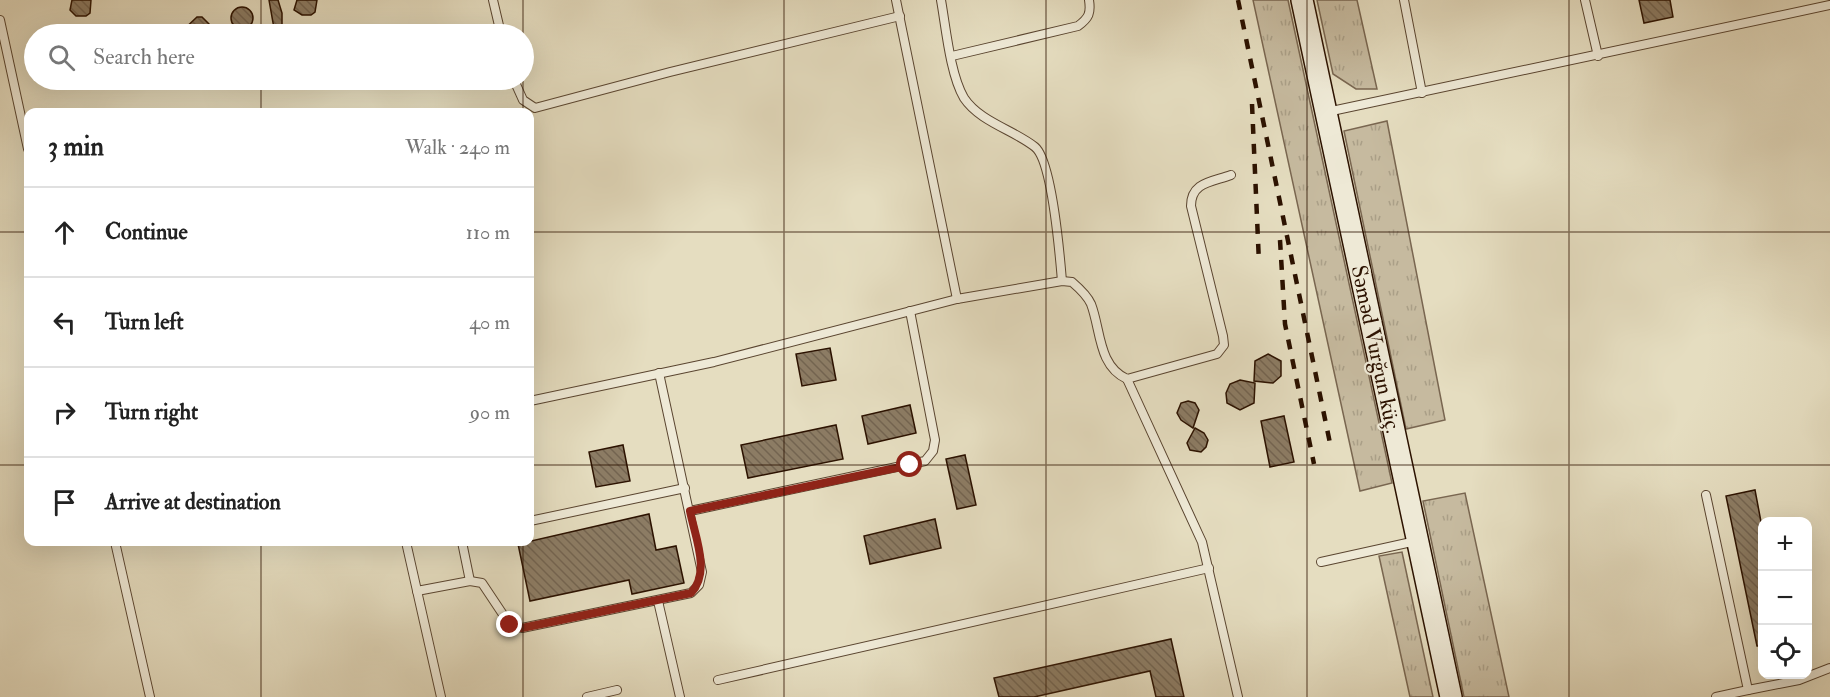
<!DOCTYPE html>
<html lang="en">
<head>
<meta charset="utf-8">
<style>
  :root { --surface:#fff; --page:#f6f6f6; --text:#222; --muted:#767676; --line:#e0e0e0 }
  body { margin:0; font-family:"IM FELL Double Pica",serif; background:var(--page); color:var(--text) }
  .controls { position:absolute; right:18px; bottom:18px; display:grid; overflow:hidden; border-radius:12px; box-shadow:0 6px 24px #0002 }
  .controls button { width:54px; height:54px; display:grid; place-items:center; padding:0; border:0; border-bottom:2px solid var(--line); background:var(--surface); color:var(--text); font:30px sans-serif }
  .stop { position:absolute; width:18px; height:18px; margin:-14px; border:4px solid #8f2418; border-radius:50%; background:#fff }
  .stop.end { background:#8f2418; border-color:#fff; box-shadow:0 2px 6px #0008 }
  .list { margin:0; padding:0; list-style:none }
  h2 { display:flex; justify-content:space-between; align-items:center; height:78px; margin:0; padding:0 24px; font-size:26px }
  h2 small { font-size:20px; font-weight:400; color:var(--muted) }
  .list li { display:grid; grid-template-columns:39px 1fr auto; gap:18px; align-items:center; box-sizing:border-box; height:90px; padding:0 24px; border-top:2px solid var(--line) }
  .list b { display:block; font-size:22px; white-space:nowrap }
  .list em { font-size:20px; font-style:normal; color:var(--muted) }
  .icon { flex:none; width:33px; height:33px; fill:none; stroke:currentColor; stroke-width:2; stroke-linecap:round; stroke-linejoin:round }
  .map { position:relative; flex:none; width:1830px; height:697px; overflow:hidden }
  .search { position:absolute; background:var(--surface); box-shadow:0 6px 24px #0002; left:24px; top:24px; width:510px; height:66px; display:flex; align-items:center; gap:15px; box-sizing:border-box; padding:0 21px; border-radius:33px; color:var(--muted); font-size:22px }
  .panel { position:absolute; background:var(--surface); box-shadow:0 6px 24px #0002; left:24px; top:108px; width:510px; height:438px; border-radius:12px }
  .map>svg:first-child { display:block }
</style>
</head>
<body>
<div class="map">
<svg width="1830" height="697" viewBox="0 0 1830 697">
  <defs>
    <pattern id="grass-tufts" width="24" height="20" patternUnits="userSpaceOnUse" patternTransform="scale(1.5)"><rect width="24" height="20" fill="#c6ba9f"/><path d="M3 7l-1-3M5 7V3M7 7l1-3M15 17l-1-3M17 17v-4M19 17l1-3" fill="none" stroke="#aa9f87"/></pattern>
    <pattern id="building-back-hatch" width="6" height="6" patternUnits="userSpaceOnUse" patternTransform="scale(1.5)"><rect width="6" height="6" fill="#8c7c64"/><path d="M-1 5l2 2M0 0l6 6M5-1l2 2" fill="none" stroke="#736450"/></pattern>
  </defs>
  <rect width="100%" height="100%" fill="#e5ddc0"/>
  <filter id="stains"><feTurbulence type="fractalNoise" baseFrequency=".00333" numOctaves="4"/><feColorMatrix values="0 0 0 0 .2 0 0 0 0 .09 0 0 0 0 .02 0 0 0 .5 -.17"/></filter>
  <radialGradient id="worn" r=".72"><stop offset=".6" stop-color="#630" stop-opacity="0"/><stop offset="1" stop-color="#630" stop-opacity=".3"/></radialGradient>
  <g fill="url(#grass-tufts)" stroke="#796650" stroke-width="1.5">
    <path d="M1253 0H1288L1392 483 1360 491Z"/>
    <path d="M1317 0H1357L1377 89H1356L1333 74Z"/>
    <path d="M1387 121 1445 420 1406 429 1344 131Z"/>
    <path d="M1465 493 1509 697H1464L1423 501Z"/>
    <path d="M1402 552 1433 697H1410L1379 556Z"/>
  </g>
  <g fill="url(#building-back-hatch)" stroke="#2c1200" stroke-width="1.5">
    <path d="M72 0H91L90 13 86 16H76L70 10Z"/>
    <path d="M269 0H278L282 13V34H275Z"/>
    <path d="M297 0H317L315 12 311 15H302L294 10Z"/>
    <path d="M1639 0H1670L1673 17 1644 23Z"/>
    <circle cx="242" cy="18" r="11"/>
    <path d="M197 17H202L209 24 207 34H179Z"/>
    <path d="M830 348 836 380 802 386 796 354Z"/>
    <path d="M1268 354 1281 361V376L1273 383 1254 381 1255 361Z"/>
    <path d="M1240 380 1255 383 1254 403 1240 410 1227 403 1226 393 1230 384Z"/>
    <path d="M1188 401 1195 403 1199 410 1193 428 1181 420 1177 413 1181 403Z"/>
    <path d="M910 405 916 433 868 444 862 416Z"/>
    <path d="M1284 416 1294 462 1270 467 1261 421Z"/>
    <path d="M836 425 843 459 748 478 741 445Z"/>
    <path d="M1195 428 1204 433 1208 440 1206 447 1201 452 1190 450 1187 443Z"/>
    <path d="M623 445 630 481 596 487 589 452Z"/>
    <path d="M965 455 976 505 957 509 946 459Z"/>
    <path d="M1755 490 1762 527V646H1757L1726 496Z"/>
    <path d="M649 514 656 550 676 546 684 583 632 594 629 580 530 601 518 544Z"/>
    <path d="M935 519 941 548 870 564 864 536Z"/>
    <path d="M1171 639 1184 697H1156L1150 671 1034 697H999L994 678Z"/>
  </g>
  <g fill="none" stroke-linecap="round" stroke-linejoin="round">
    <defs>
      <g id="service">
        <path d="M493 0 501 34"/>
        <path d="M896 0 957 299 1062 281 1072 282C1079 288 1087 295 1091 304 1101 330 1098 366 1127 379L1217 354 1224 345 1223 336 1191 206C1191 182 1212 182 1231 175"/>
        <path d="M941 0C946 28 950 74 964 98 980 122 1014 130 1035 147 1052 161 1060 257 1062 281"/>
        <path d="M1404 0 1422 93"/>
        <path d="M1585 0 1598 56"/>
        <path d="M0 20 28 149"/>
        <path d="M952 56 1078 26C1089 18 1091 13 1089 0"/>
        <path d="M514 80 523 100 535 108 670 72 900 16"/>
        <path d="M1327 112 1830 5"/>
        <path d="M1127 379 1202 542 1238 697"/>
        <path d="M530 401 714 362 957 299"/>
        <path d="M1706 495 1748 690 1716 697"/>
        <path d="M690 511 925 461 933 451 935 440 910 311"/>
        <path d="M530 521 685 488"/>
        <path d="M115 542 150 697"/>
        <path d="M406 542 441 697"/>
        <path d="M462 542 470 581"/>
        <path d="M1321 562 1416 541"/>
        <path d="M417 591 470 581 482 583 510 625 522 628 691 593 699 585 702 572 659 373"/>
        <path d="M658 601 680 697"/>
        <path d="M718 680 1209 568"/>
        <path d="M1748 690 1799 680 1830 668"/>
        <path d="M587 697 617 690"/>
      </g>
      <path id="secondary" d="M1302 0 1451 697"/>
    </defs>
    <use href="#service" stroke="#5a4530" stroke-width="10"/>
    <use href="#secondary" stroke="#2c1200" stroke-width="24"/>
    <use href="#service" stroke="#eee9d6" stroke-width="8"/>
    <use href="#secondary" stroke="#eee9d6" stroke-width="21"/>
    <g stroke="#2c1200" stroke-width="4.5" stroke-dasharray="10 10" stroke-linecap="butt">
      <path d="M1238 0 1331 448"/>
      <path d="M1252 104 1259 263"/>
      <path d="M1280 240 1285 324 1314 464"/>
    </g>
  </g>
  <g fill="none" stroke-linecap="round" stroke-linejoin="round">
    <path stroke="#8f2418" stroke-width="8" d="M510 625 522 628 691 593C711 572 695 537 690 511L910 465"/>
  </g>
  <path fill="none" stroke="#2c1200" stroke-width="1.5" stroke-opacity="0.55" d="M261 0V34M523 0V34M784 0V697M1046 0V697M1307 0V697M1569 0V697M261 80V112M523 80V112M0 232H28M530 232H1830M0 465H28M530 465H1830M261 542V697M523 542V697"/>
  <g text-anchor="middle" stroke-width="4.5" stroke-linejoin="round" paint-order="stroke">
    <g font-size="22" fill="#2c1200" stroke="#eee9d6">
      <text transform="translate(1377 349) rotate(78)" y="8">Səməd Vurğun küç.</text>
    </g>
  </g>
  <rect width="100%" height="100%" filter="url(#stains)"/>
  <rect width="100%" height="100%" fill="url(#worn)"/>
</svg>
<div class="controls">
<button>+</button>
<button>−</button>
<button><svg class="icon" aria-label="locate" viewBox="0 0 24 24"><circle cx="12" cy="12" r="6"/><path d="M12 2v4M12 18v4M2 12h4M18 12h4"/></svg></button>
</div>
<div class="stop" style="left:910px;top:465px"></div>
<div class="stop end" style="left:510px;top:625px"></div>
<div class="search"><svg class="icon" aria-label="search" viewBox="0 0 24 24"><circle cx="10" cy="10" r="6"/><path d="M15 15l6 6"/></svg>Search here</div>
<section class="panel">
<h2>3 min<small>Walk · 240 m</small></h2>
<ul class="list">
<li><svg class="icon" aria-label="ahead" viewBox="0 0 24 24"><path d="M12 20V5M6 11l6-6 6 6"/></svg><div><b>Continue</b></div><em>110 m</em></li>
<li><svg class="icon" aria-label="left" viewBox="0 0 24 24"><path d="M17 20v-9H6M10 6l-5 5 5 5"/></svg><div><b>Turn left</b></div><em>40 m</em></li>
<li><svg class="icon" aria-label="right" viewBox="0 0 24 24"><path d="M7 20v-9h11M14 6l5 5-5 5"/></svg><div><b>Turn right</b></div><em>90 m</em></li>
<li><svg class="icon" aria-label="arrive" viewBox="0 0 24 24"><path d="M6 21V4h12l-3 4 3 4H6"/></svg><div><b>Arrive at destination</b></div></li>
</ul>
</section>
</div>
</body>
</html>
